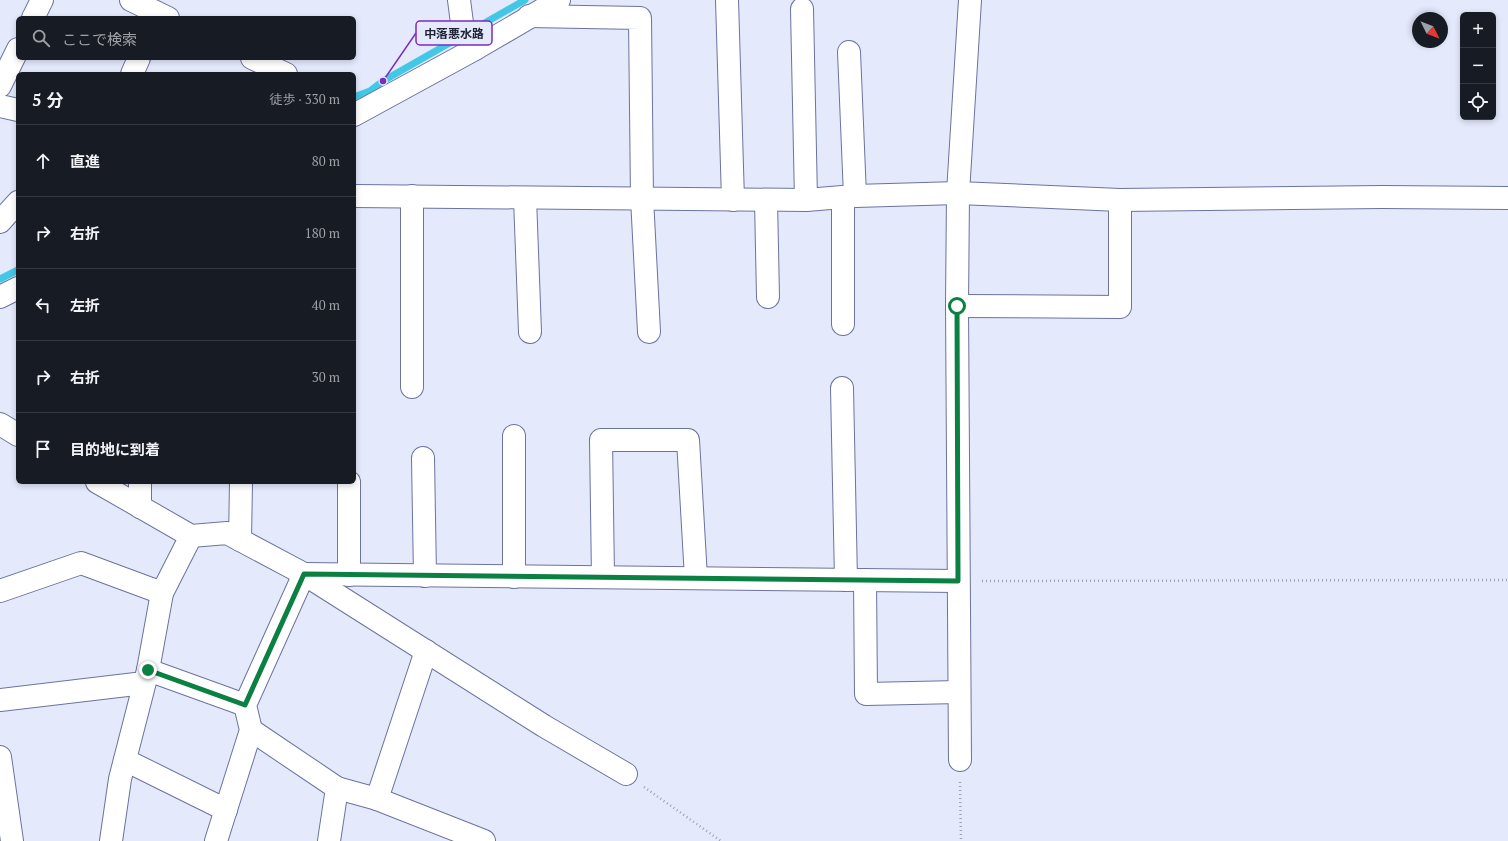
<!DOCTYPE html>
<html lang="ja">
<head>
<meta charset="utf-8">
<style>
  :root { --surface:#171b24; --page:#242831; --text:#f1f3f6; --muted:#9ea1a6; --line:#363941 }
  body { margin:0; font-family:"PT Serif","Noto Sans JP",serif; background:var(--page); color:var(--text) }
  .controls { position:absolute; right:12px; top:12px; display:grid; overflow:hidden; border-radius:6px; box-shadow:0 2px 6px #0003 }
  .controls button { width:36px; height:36px; display:grid; place-items:center; padding:0; border:0; border-bottom:1px solid var(--line); background:var(--surface); color:var(--text); font:20px sans-serif }
  .compass { position:absolute; left:1412px; top:12px; width:36px; height:36px; border-radius:50%; background:var(--surface); box-shadow:0 2px 6px #0003; rotate:132deg }
  .stop { position:absolute; width:12px; height:12px; margin:-9px; border:3px solid #0b8043; border-radius:50%; background:#fff }
  .stop.end { background:#0b8043; border-color:#fff; box-shadow:0 1px 4px #0008 }
  .list { margin:0; padding:0; list-style:none }
  h2 { display:flex; justify-content:space-between; align-items:center; height:52px; margin:0; padding:0 16px; font-size:17px }
  h2 small { font-size:13px; font-weight:400; color:var(--muted) }
  .list li { display:grid; grid-template-columns:26px 1fr auto; gap:12px; align-items:center; box-sizing:border-box; height:72px; padding:0 16px; border-top:1px solid var(--line) }
  .list b { display:block; font-size:15px; white-space:nowrap }
  .list em { font-size:13px; font-style:normal; color:var(--muted) }
  .icon { flex:none; width:22px; height:22px; fill:none; stroke:currentColor; stroke-width:2; stroke-linecap:round; stroke-linejoin:round }
  .map { position:relative; flex:none; width:1508px; height:841px; overflow:hidden }
  .search { position:absolute; background:var(--surface); box-shadow:0 2px 6px #0003; left:16px; top:16px; width:340px; height:44px; display:flex; align-items:center; gap:10px; box-sizing:border-box; padding:0 14px; border-radius:6px; color:var(--muted); font-size:15px }
  .panel { position:absolute; background:var(--surface); box-shadow:0 2px 6px #0003; left:16px; top:72px; width:340px; height:412px; border-radius:6px }
  .map>svg:first-child { display:block }
</style>
</head>
<body>
<div class="map">
<svg width="1508" height="841" viewBox="0 0 1508 841">
  <rect width="100%" height="100%" fill="#e4e9fc"/>
  <g fill="none" stroke-linecap="round" stroke-linejoin="round">
    <g stroke="#41c8e6" stroke-width="7">
      <path d="M354 97 370 91 383 81 525 0"/>
      <path d="M0 279 18 270"/>
    </g>
    <defs>
      <g id="street">
        <path d="M131 0 168 18"/>
        <path d="M459 0 462 23 475 49"/>
        <path d="M727 0 733 200"/>
        <path d="M802 9 806 200"/>
        <path d="M529 16 640 18 642 198 649 332"/>
        <path d="M33 18 42 0"/>
        <path d="M849 52 855 196"/>
        <path d="M252 58 286 74"/>
        <path d="M132 74 139 58"/>
        <path d="M0 86 18 49"/>
        <path d="M0 106 18 110"/>
        <path d="M354 115 475 49 559 0"/>
        <path d="M354 196 806 200 855 196 958 193 1120 200 1382 197 1508 198"/>
        <path d="M412 196V387"/>
        <path d="M525 198 530 332"/>
        <path d="M766 200 768 297"/>
        <path d="M0 222 18 202"/>
        <path d="M0 297 18 288"/>
        <path d="M957 306 1120 307V200"/>
        <path d="M843 324V197"/>
        <path d="M842 388 846 580"/>
        <path d="M0 424 18 435"/>
        <path d="M514 436V577"/>
        <path d="M423 458 425 576"/>
        <path d="M97 482 191 536 227 533 304 574 544 726 626 774"/>
        <path d="M349 482V575"/>
        <path d="M140 507V482"/>
        <path d="M240 540 241 482"/>
        <path d="M304 574 958 581"/>
        <path d="M603 577 601 440H688L696 578"/>
        <path d="M865 580 866 694 959 692"/>
        <path d="M0 591 81 563 162 593 191 536"/>
        <path d="M148 670 162 593"/>
        <path d="M0 700 144 683"/>
        <path d="M251 730 337 788 377 799 484 841"/>
        <path d="M0 757 12 841"/>
        <path d="M125 760 226 810"/>
        <path d="M960 760 957 306 958 193 970 0"/>
        <path d="M377 799 426 651"/>
        <path d="M111 841 120 779 148 670 245 705"/>
        <path d="M216 841 251 730 245 705 304 574"/>
        <path d="M329 841 337 788"/>
      </g>
    </defs>
    <use href="#street" stroke="#6b739e" stroke-width="24"/>
    <g stroke="#9da2b4" stroke-width="2.5" stroke-dasharray="1 3" stroke-linecap="butt">
      <path d="M982 581 1508 580"/>
      <path d="M960 782 961 841"/>
      <path d="M644 787 721 841"/>
    </g>
    <use href="#street" stroke="#fff" stroke-width="22"/>
  </g>
  <g fill="none" stroke-linecap="round" stroke-linejoin="round">
    <path stroke="#0b8043" stroke-width="5" d="M148 670 245 705 304 574 958 581 957 306"/>
  </g>
  <path fill="none" stroke="#7b2cbf" stroke-width="1.5" d="M383 81L416 33"/>
  <circle fill="#7b2cbf" stroke="#e4e9fc" stroke-width="1.5" cx="383" cy="81" r="4"/>
  <rect fill="#e4e9fc" stroke="#7b2cbf" stroke-width="1.5" x="416" y="21" width="76" height="24" rx="4"/>
  <g font-size="12" text-anchor="middle" font-weight="bold" fill="#1e2233">
    <text x="454" y="38">中落悪水路</text>
  </g>
</svg>
<div class="controls">
<button>+</button>
<button>−</button>
<button><svg class="icon" aria-label="locate" viewBox="0 0 24 24"><circle cx="12" cy="12" r="6"/><path d="M12 2v4M12 18v4M2 12h4M18 12h4"/></svg></button>
</div>
<svg class="compass" viewBox="-18 -18 36 36"><path d="M0-13l5 13h-10z" fill="#e53935"/><path d="M0 13l5-13h-10z" fill="#9ea1a6"/></svg>
<div class="stop" style="left:957px;top:306px"></div>
<div class="stop end" style="left:148px;top:670px"></div>
<div class="search"><svg class="icon" aria-label="search" viewBox="0 0 24 24"><circle cx="10" cy="10" r="6"/><path d="M15 15l6 6"/></svg>ここで検索</div>
<section class="panel">
<h2>5 分<small>徒歩 · 330 m</small></h2>
<ul class="list">
<li><svg class="icon" aria-label="ahead" viewBox="0 0 24 24"><path d="M12 20V5M6 11l6-6 6 6"/></svg><div><b>直進</b></div><em>80 m</em></li>
<li><svg class="icon" aria-label="right" viewBox="0 0 24 24"><path d="M7 20v-9h11M14 6l5 5-5 5"/></svg><div><b>右折</b></div><em>180 m</em></li>
<li><svg class="icon" aria-label="left" viewBox="0 0 24 24"><path d="M17 20v-9H6M10 6l-5 5 5 5"/></svg><div><b>左折</b></div><em>40 m</em></li>
<li><svg class="icon" aria-label="right" viewBox="0 0 24 24"><path d="M7 20v-9h11M14 6l5 5-5 5"/></svg><div><b>右折</b></div><em>30 m</em></li>
<li><svg class="icon" aria-label="arrive" viewBox="0 0 24 24"><path d="M6 21V4h12l-3 4 3 4H6"/></svg><div><b>目的地に到着</b></div></li>
</ul>
</section>
</div>
</body>
</html>
